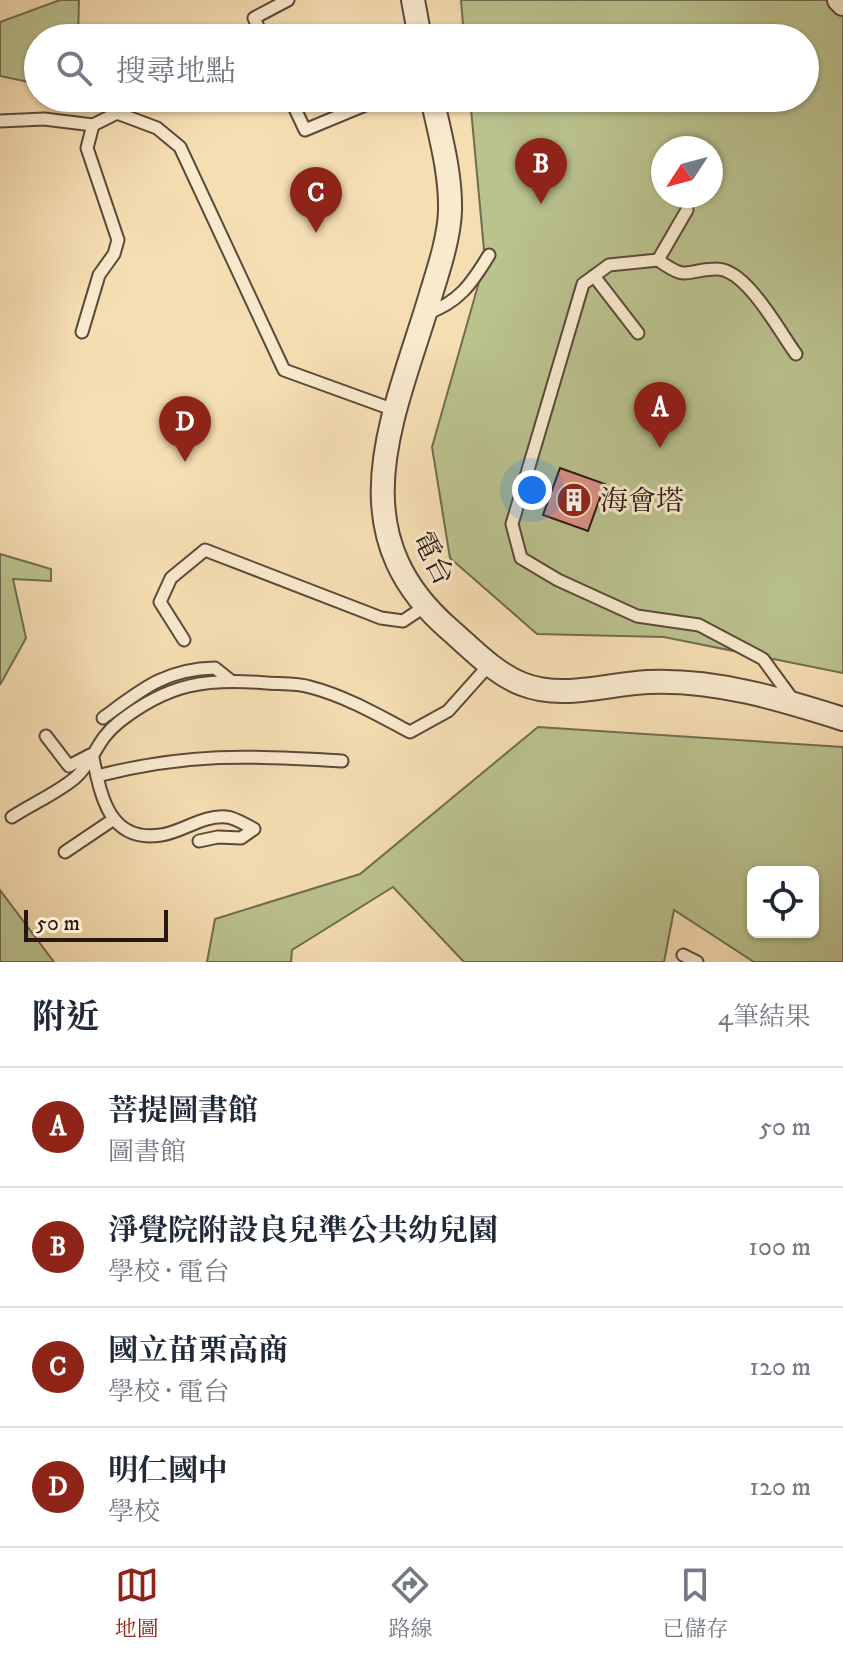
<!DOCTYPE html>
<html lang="zh-TW">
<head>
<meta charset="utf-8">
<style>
  :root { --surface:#fff; --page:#f6f6f7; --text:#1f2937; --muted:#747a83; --line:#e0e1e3; --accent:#8f2418 }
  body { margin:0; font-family:"IM FELL DW Pica","Noto Serif TC",serif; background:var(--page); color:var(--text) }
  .controls { position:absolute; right:24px; bottom:24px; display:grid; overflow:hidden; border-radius:12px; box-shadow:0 2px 6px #0004 }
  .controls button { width:72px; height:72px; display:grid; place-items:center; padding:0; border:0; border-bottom:2px solid var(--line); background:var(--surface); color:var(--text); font:40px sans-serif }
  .compass { position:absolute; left:651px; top:136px; width:72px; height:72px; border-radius:50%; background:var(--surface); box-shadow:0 2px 6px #0004; rotate:234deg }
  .scale { position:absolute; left:24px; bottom:20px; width:144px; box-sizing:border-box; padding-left:8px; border:4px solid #271711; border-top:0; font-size:22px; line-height:28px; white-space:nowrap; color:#271711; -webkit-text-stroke:6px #f9eace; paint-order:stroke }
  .you { position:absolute; left:532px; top:490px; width:28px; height:28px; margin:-20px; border:6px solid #fff; border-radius:50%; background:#1a73e8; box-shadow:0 0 0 12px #1a73e833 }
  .badge { display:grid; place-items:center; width:52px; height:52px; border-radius:50%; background:var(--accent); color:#fff; font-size:26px; font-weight:700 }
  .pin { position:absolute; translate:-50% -66px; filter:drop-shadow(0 2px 4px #0008) }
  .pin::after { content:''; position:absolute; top:42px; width:28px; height:24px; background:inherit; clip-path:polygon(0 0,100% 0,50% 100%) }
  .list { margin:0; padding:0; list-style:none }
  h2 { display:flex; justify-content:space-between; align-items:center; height:104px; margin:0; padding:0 32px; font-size:34px }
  h2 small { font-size:26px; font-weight:400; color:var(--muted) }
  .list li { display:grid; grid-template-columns:52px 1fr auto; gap:24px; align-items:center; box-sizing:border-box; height:120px; padding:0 32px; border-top:2px solid var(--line) }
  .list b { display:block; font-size:30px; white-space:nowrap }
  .list p { margin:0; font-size:26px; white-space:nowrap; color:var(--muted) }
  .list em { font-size:26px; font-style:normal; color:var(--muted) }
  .icon { flex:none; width:44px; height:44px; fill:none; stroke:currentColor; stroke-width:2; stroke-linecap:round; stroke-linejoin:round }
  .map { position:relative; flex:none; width:843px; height:962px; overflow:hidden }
  .search { position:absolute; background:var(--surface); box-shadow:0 2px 6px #0004; left:24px; right:24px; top:24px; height:88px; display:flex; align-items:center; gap:20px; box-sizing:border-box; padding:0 28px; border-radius:44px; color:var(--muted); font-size:30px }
  .sheet { height:584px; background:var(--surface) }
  nav { display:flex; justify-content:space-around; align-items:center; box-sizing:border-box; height:112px; border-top:2px solid var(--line); background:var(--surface); font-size:22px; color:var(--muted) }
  nav a { display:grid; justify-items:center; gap:4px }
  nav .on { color:var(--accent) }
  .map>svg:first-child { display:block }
</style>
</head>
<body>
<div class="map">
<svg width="843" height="962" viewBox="0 0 843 962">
  <rect width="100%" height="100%" fill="#f6deb3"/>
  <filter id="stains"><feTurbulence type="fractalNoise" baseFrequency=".0025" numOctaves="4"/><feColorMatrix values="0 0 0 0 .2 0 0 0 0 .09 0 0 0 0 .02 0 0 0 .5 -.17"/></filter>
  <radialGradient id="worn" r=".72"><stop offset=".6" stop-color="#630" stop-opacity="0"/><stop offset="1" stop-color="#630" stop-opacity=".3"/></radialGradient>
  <g fill="#bac28e" stroke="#706c50" stroke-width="2" fill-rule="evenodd">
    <path d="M60 0H79L78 38H38V84L0 76V22Z"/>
    <path d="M461 0H843V673L664 637 537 634 450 558 432 447 485 261 470 98H805V38H464ZM663 148H711V196H663Z"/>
    <path d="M0 554 51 569V581L13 579 26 638 0 685Z"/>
    <path d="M538 727 843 747V962H754L674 910 664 962H464L393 887 292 950 291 962H207L215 919 360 874ZM753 872H813V932H753Z"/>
    <path d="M0 890 54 962H0Z"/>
  </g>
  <path fill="#da9285" stroke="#271711" stroke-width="2" d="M560 468 605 484 588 531 543 515Z"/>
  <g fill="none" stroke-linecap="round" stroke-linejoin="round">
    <defs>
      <g id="lane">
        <path d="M263 38 254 18 288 0"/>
        <path d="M290 98 305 130 382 98"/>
        <path d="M0 121 44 119 93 125"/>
        <path d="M687 210 658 260 609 265 583 284 512 524 521 558 558 580 637 616 699 625 763 659 793 700"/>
        <path d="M658 260C690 283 684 269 716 269 746 268 779 331 796 354"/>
        <path d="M594 276 638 333"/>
        <path d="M425 314C459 303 472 283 489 255"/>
        <path d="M82 332 99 275 114 254 118 240 87 148 93 125 117 113 157 128 180 147 284 370 397 411"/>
        <path d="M184 640 160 602 171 578 205 550 381 618 403 621 424 607"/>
        <path d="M103 718C141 690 165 669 215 668L230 680"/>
        <path d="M46 736 69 766 90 755"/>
        <path d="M93 758C101 796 109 843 161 835 183 832 202 815 226 817 234 817 246 825 254 829L241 838 218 837 199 841"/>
        <path d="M97 776C187 753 249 755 342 761"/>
        <path d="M12 817C32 804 57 793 75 778 95 760 96 740 119 722 169 683 206 678 267 683 281 684 297 683 310 687 345 696 378 715 410 732L448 711 490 664"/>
        <path d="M65 852 114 819"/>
        <path d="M683 955 697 962"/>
      </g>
      <g id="street">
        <path d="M413 0 420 38"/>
        <path d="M839 0 843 4"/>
        <path d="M432 98C440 135 451 173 450 211 449 238 439 268 431 294 395 415 335 530 449 629 471 648 494 673 522 684 562 700 607 684 648 682 715 679 780 699 843 719"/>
      </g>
    </defs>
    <use href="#lane" stroke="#5b493a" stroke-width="15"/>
    <use href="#street" stroke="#5b493a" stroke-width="26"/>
    <use href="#lane" stroke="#f9eace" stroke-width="11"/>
    <use href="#street" stroke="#f9eace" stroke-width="22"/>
  </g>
  <defs>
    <symbol id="building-disc" viewBox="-11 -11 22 22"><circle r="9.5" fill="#8f2418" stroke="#f9eace"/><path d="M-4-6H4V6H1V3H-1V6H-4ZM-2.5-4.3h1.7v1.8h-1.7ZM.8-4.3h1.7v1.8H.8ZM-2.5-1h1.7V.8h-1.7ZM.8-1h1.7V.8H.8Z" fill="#fff"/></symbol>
  </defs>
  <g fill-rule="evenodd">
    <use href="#building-disc" x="554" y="480" width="40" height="40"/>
  </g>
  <g text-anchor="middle" stroke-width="6" stroke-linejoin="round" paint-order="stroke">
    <g font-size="28" fill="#271711" stroke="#f9eace" text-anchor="start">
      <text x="600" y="510">海會塔</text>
    </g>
    <g font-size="28" fill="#271711" stroke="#f9eace">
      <text transform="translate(434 558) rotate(63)" y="10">電台</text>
    </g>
  </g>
  <rect width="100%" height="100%" filter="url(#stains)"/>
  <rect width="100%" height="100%" fill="url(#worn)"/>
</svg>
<div class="controls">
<button><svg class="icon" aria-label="locate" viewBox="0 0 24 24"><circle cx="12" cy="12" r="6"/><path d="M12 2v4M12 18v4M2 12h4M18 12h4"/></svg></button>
</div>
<svg class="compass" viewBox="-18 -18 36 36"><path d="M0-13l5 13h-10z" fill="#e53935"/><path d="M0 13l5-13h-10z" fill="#747a83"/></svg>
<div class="scale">50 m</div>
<div class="you"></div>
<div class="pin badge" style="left:660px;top:448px">A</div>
<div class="pin badge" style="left:541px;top:204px">B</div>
<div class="pin badge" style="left:316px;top:233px">C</div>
<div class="pin badge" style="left:185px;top:462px">D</div>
<div class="search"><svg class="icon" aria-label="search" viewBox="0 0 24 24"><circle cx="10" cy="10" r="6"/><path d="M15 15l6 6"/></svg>搜尋地點</div>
</div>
<section class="sheet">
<h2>附近<small>4筆結果</small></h2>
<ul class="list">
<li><span class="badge">A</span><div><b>菩提圖書館</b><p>圖書館</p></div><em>50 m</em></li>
<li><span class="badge">B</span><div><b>淨覺院附設良兒準公共幼兒園</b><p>學校 · 電台</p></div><em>100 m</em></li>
<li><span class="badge">C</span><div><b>國立苗栗高商</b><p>學校 · 電台</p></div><em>120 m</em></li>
<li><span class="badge">D</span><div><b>明仁國中</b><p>學校</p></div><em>120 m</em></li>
</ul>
</section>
<nav>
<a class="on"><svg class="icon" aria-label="map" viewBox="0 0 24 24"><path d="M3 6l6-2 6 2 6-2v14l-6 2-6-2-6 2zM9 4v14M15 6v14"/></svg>地圖</a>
<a><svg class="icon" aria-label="directions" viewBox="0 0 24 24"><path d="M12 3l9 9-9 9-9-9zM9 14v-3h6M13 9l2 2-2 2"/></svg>路線</a>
<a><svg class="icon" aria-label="saved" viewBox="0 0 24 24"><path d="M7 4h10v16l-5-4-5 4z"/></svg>已儲存</a>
</nav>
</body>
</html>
